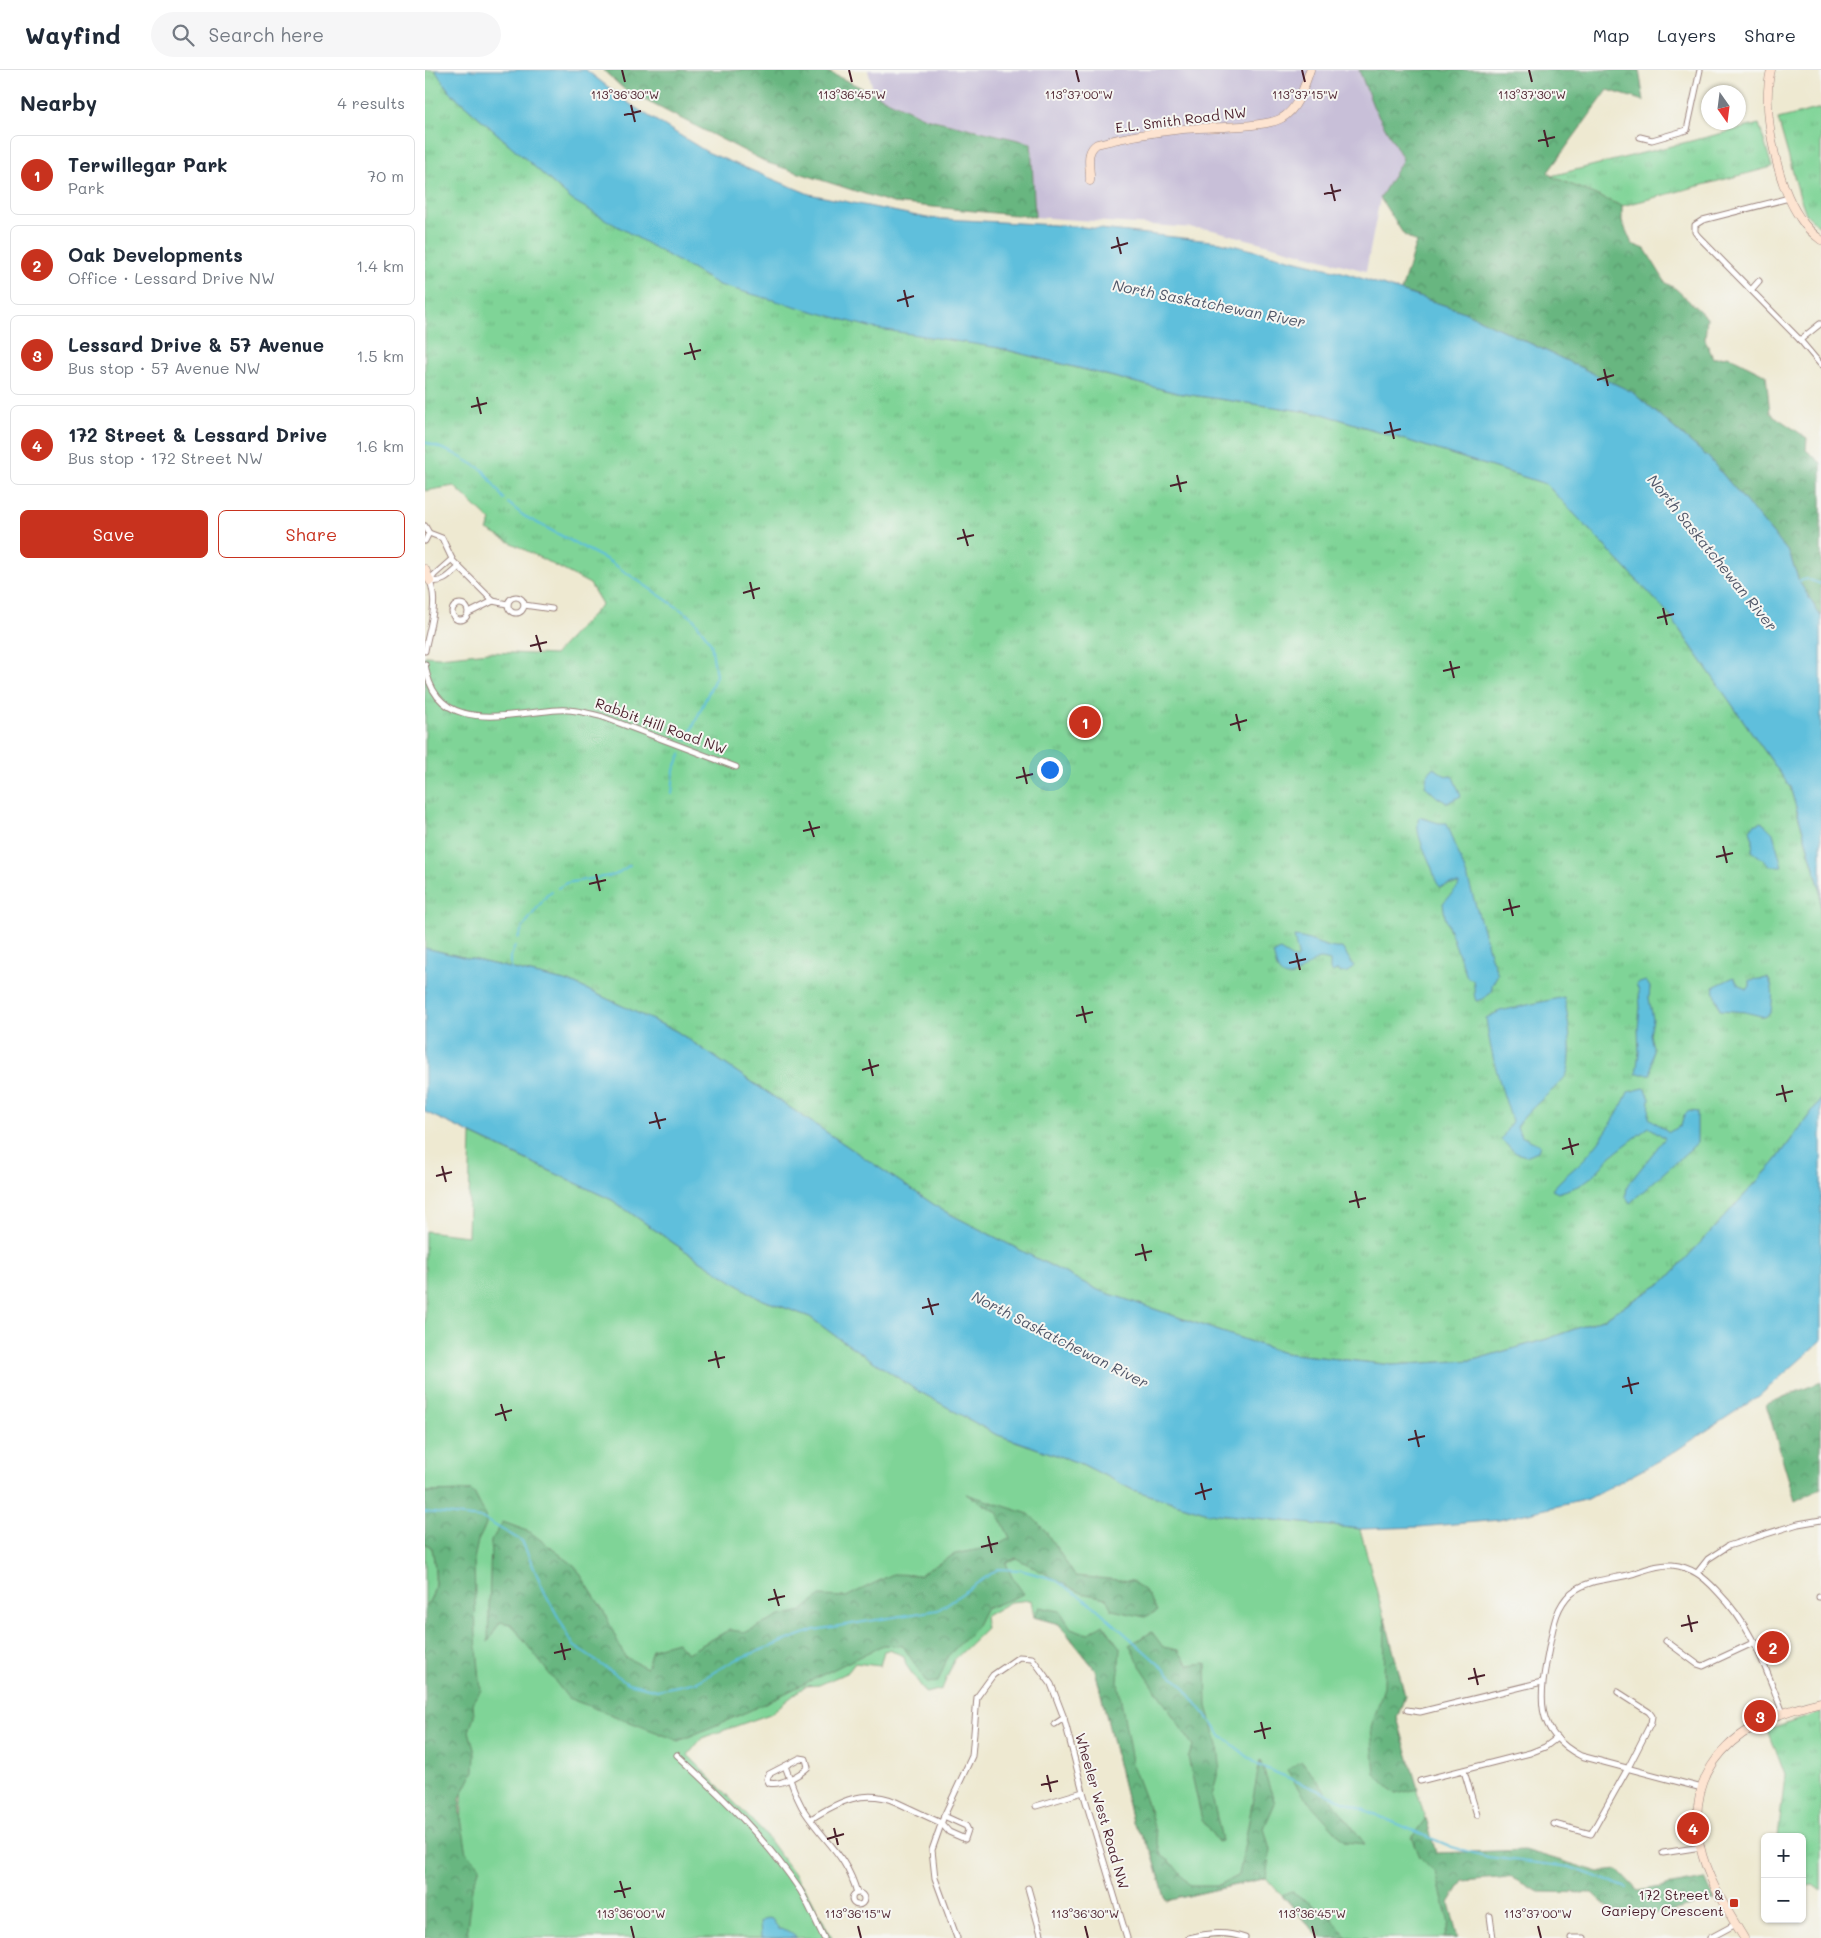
<!DOCTYPE html>
<html lang="en">
<head>
<meta charset="utf-8">
<style>
  :root { --surface:#fff; --page:#f6f6f7; --text:#1f2937; --muted:#747a83; --line:#e0e1e3; --accent:#c8321e }
  body { margin:0; font-family:Mali,sans-serif; background:var(--page); color:var(--text) }
  .controls { position:absolute; right:15px; bottom:15px; display:grid; overflow:hidden; border-radius:8px; box-shadow:0 1px 4px #0004 }
  .controls button { width:45px; height:45px; display:grid; place-items:center; padding:0; border:0; border-bottom:1px solid var(--line); background:var(--surface); color:var(--text); font:25px sans-serif }
  .compass { position:absolute; left:1276px; top:15px; width:45px; height:45px; border-radius:50%; background:var(--surface); box-shadow:0 1px 4px #0004; rotate:166deg }
  .you { position:absolute; left:624px; top:699px; width:18px; height:18px; margin:-12px; border:4px solid #fff; border-radius:50%; background:#1a73e8; box-shadow:0 0 0 8px #1a73e833 }
  .badge { display:grid; place-items:center; width:32px; height:32px; border-radius:50%; background:var(--accent); color:#fff; font-size:16px; font-weight:700 }
  .pin { position:absolute; translate:-50% -50%; border:2px solid #fff; box-shadow:0 1px 5px #0006 }
  .list { margin:0; padding:0; list-style:none }
  h2 { display:flex; justify-content:space-between; align-items:center; height:65px; margin:0; padding:0 20px; font-size:21px }
  h2 small { font-size:16px; font-weight:400; color:var(--muted) }
  .list li { display:grid; grid-template-columns:32px 1fr auto; gap:15px; align-items:center; box-sizing:border-box; height:80px; margin:0 10px 10px; padding:0 10px; border:1px solid var(--line); border-radius:8px }
  .list b { display:block; font-size:19px; white-space:nowrap }
  .list p { margin:0; font-size:16px; white-space:nowrap; color:var(--muted) }
  .list em { font-size:16px; font-style:normal; color:var(--muted) }
  .actions { display:flex; gap:10px; padding:15px 20px }
  .actions a { flex:1; padding:11px 0; border:1px solid var(--accent); border-radius:8px; text-align:center; font-size:18px; color:var(--accent) }
  .actions .main { background:var(--accent); color:#fff }
  .icon { flex:none; width:28px; height:28px; fill:none; stroke:currentColor; stroke-width:2; stroke-linecap:round; stroke-linejoin:round }
  .map { position:relative; flex:none; width:1396px; height:1868px; overflow:hidden }
  header { display:flex; align-items:center; gap:30px; box-sizing:border-box; height:70px; padding:0 25px; background:var(--surface); border-bottom:1px solid var(--line) }
  header strong { font-size:24px }
  nav { display:flex; gap:28px; margin-inline-start:auto; font-size:18px }
  .search { width:350px; height:45px; background:var(--page); display:flex; align-items:center; gap:12px; box-sizing:border-box; padding:0 18px; border-radius:28px; color:var(--muted); font-size:19px }
  main { display:flex }
  aside { flex:1; background:var(--surface) }
  .map>svg:first-child { display:block }
</style>
</head>
<body>
<header>
<strong>Wayfind</strong>
<div class="search"><svg class="icon" aria-label="search" viewBox="0 0 24 24"><circle cx="10" cy="10" r="6"/><path d="M15 15l6 6"/></svg>Search here</div>
<nav><a>Map</a><a>Layers</a><a>Share</a></nav>
</header>
<main>
<aside>
<h2>Nearby<small>4 results</small></h2>
<ul class="list">
<li><span class="badge">1</span><div><b>Terwillegar Park</b><p>Park</p></div><em>70 m</em></li>
<li><span class="badge">2</span><div><b>Oak Developments</b><p>Office · Lessard Drive NW</p></div><em>1.4 km</em></li>
<li><span class="badge">3</span><div><b>Lessard Drive &amp; 57 Avenue</b><p>Bus stop · 57 Avenue NW</p></div><em>1.5 km</em></li>
<li><span class="badge">4</span><div><b>172 Street &amp; Lessard Drive</b><p>Bus stop · 172 Street NW</p></div><em>1.6 km</em></li>
</ul>
<div class="actions"><a class="main">Save</a><a>Share</a></div>
</aside>
<div class="map">
<svg width="1396" height="1868" viewBox="0 0 1396 1868">
  <defs>
    <pattern id="forest-crowns" width="20" height="18" patternUnits="userSpaceOnUse" patternTransform="scale(1.25)"><rect width="20" height="18" fill="#67b680"/><path d="M2 6a3 3 0 1 1 6 0M12 15a3 3 0 1 1 6 0" fill="none" stroke="#579369"/></pattern>
    <pattern id="park-tufts" width="24" height="20" patternUnits="userSpaceOnUse" patternTransform="scale(1.25)"><rect width="24" height="20" fill="#7fd497"/><path d="M3 7l-1-3M5 7V3M7 7l1-3M15 17l-1-3M17 17v-4M19 17l1-3" fill="none" stroke="#6fb682"/></pattern>
  </defs>
  <rect width="100%" height="100%" fill="#f6f6f2"/>
  <filter id="ink" filterUnits="userSpaceOnUse"><feTurbulence type="fractalNoise" baseFrequency=".02" numOctaves="2"/><feDisplacementMap in="SourceGraphic" scale="10" xChannelSelector="R" yChannelSelector="G"/><feConvolveMatrix kernelMatrix="1 2 1 2 8 2 1 2 1" color-interpolation-filters="sRGB"/></filter>
  <filter id="wash" filterUnits="userSpaceOnUse"><feTurbulence type="fractalNoise" baseFrequency=".0096" numOctaves="4" result="noise"/><feDisplacementMap in="SourceGraphic" scale="20" xChannelSelector="R" yChannelSelector="G"/><feGaussianBlur stdDeviation="1.12" result="paint"/><feColorMatrix in="noise" values="0 0 0 0 0 0 0 0 0 0 0 0 0 0 0 0 0 1.4 0 .05"/><feComposite in="paint" operator="in"/></filter>
  <g filter="url(#wash)">
    <rect width="100%" height="100%" fill="#eee9d1"/>
    <path fill="#c8bfd8" d="M443 0H934L950 39 978 89 955 128 941 201 784 159 610 147 606 73 500 48 449 24Z"/>
    <g fill="#7fd497" stroke="#647a61">
      <path d="M46 1064 187 1130 250 1174 333 1228 385 1247 409 1265 490 1319 570 1364 657 1394 708 1420 783 1443 935 1459 980 1626 972 1648 1033 1868H898L892 1865 841 1808 741 1831 727 1782 707 1751 670 1599 634 1554 609 1547 606 1530 585 1532 559 1547 561 1559 529 1590 517 1619 501 1623 481 1595 479 1586 464 1580 459 1581 455 1596 430 1593 423 1602 394 1615 380 1616 345 1644 277 1668 263 1685 338 1762 385 1826 407 1868H33L46 1421 0 1422V1161L43 1166Z"/>
      <path d="M0 1473 7 1478C10 1496 15 1522 0 1536Z"/>
    </g>
    <g fill="url(#forest-crowns)" stroke="#586a56">
      <path d="M178 0H399L500 48 606 73 610 147 468 133 343 93 200 20Z"/>
      <path d="M934 0H1214L1219 31 1183 20 1123 102 1126 106 1197 136V151L1207 174 1220 179 1241 213 1251 219 1282 248 1280 269 1288 288 1303 286 1341 305 1345 343 1382 368 1381 380 1396 393V547L1374 511 1364 483 1284 388 1207 322 1037 241 976 221 991 172 979 165 955 128 978 89 948 36Z"/>
      <path d="M1396 1312V1418L1370 1431 1341 1334Z"/>
      <path d="M46 1421 49 1423 60 1444 61 1455 53 1471 49 1489 51 1568 56 1620 48 1633 49 1647 44 1661 50 1683 49 1701 35 1728V1743L42 1783 54 1795V1800L47 1818 42 1858 44 1868H0V1536C15 1522 10 1496 7 1478L0 1473V1422Z"/>
      <path d="M541 1424 604 1444 619 1459 650 1506 707 1511 721 1522 732 1541 720 1547 687 1540 681 1528 656 1523 591 1488 581 1493 587 1507 599 1524 560 1539 551 1557 523 1586 513 1612 502 1613 478 1576 458 1575 324 1641 254 1671 143 1628 86 1554 75 1552 63 1572 66 1471 78 1452 105 1462 150 1496 178 1540 200 1587 222 1598 227 1579 252 1572 262 1583 304 1560 321 1562 355 1546 377 1541 395 1526 421 1527 468 1504 494 1505 530 1484 571 1476 585 1468 572 1442Z"/>
      <path d="M614 1537 635 1541 646 1558 663 1564 678 1554 695 1578 693 1613 708 1697 725 1742 736 1785 746 1792 765 1816H792L814 1805 835 1690 850 1733 839 1758 845 1780 841 1808 741 1831 727 1782 707 1751 670 1599 634 1554 609 1547Z"/>
      <path d="M960 1548 980 1626 972 1648 993 1719 971 1724 950 1704 946 1658 959 1617Z"/>
      <path d="M727 1562 738 1577 753 1580 763 1595 781 1593 782 1636 793 1675 795 1695 787 1725 797 1771 793 1772 777 1750 763 1687 768 1676 718 1601 704 1575Z"/>
      <path d="M877 1691 940 1774 920 1772 876 1723 862 1700Z"/>
      <path d="M1001 1748 1011 1783 1100 1780 1174 1802 1193 1800 1213 1821 1280 1809 1290 1830 1237 1843 1188 1842 1167 1823 1114 1822 1085 1807 1038 1811 1024 1833 1033 1868H1019L1024 1854 1011 1803 995 1787 987 1767Z"/>
      <path d="M866 1821 906 1847 921 1867 942 1868H898L892 1865 857 1825Z"/>
    </g>
    <g fill="url(#park-tufts)" stroke="#647a61">
      <path d="M0 0H10L24 21 147 130 573 278 752 323 898 344 1121 414 1242 542 1365 717 1395 819 1396 1029 1349 1093 1240 1211 1180 1248 1122 1269 1048 1290 967 1295 859 1283 673 1220 517 1140 251 961 148 913 0 878V586L14 587 64 582 129 585 177 534 165 514 62 460 66 451 29 416 0 421Z"/>
      <path d="M1396 38V158L1381 144 1374 124 1353 49Z"/>
      <path d="M1334 54 1347 97 1197 136 1126 106Z"/>
      <path d="M1396 1642V1821L1388 1815 1377 1817V1767H1353L1360 1705 1343 1660Z"/>
    </g>
    <g fill="#5ebfdc" stroke="#546f84">
      <path d="M10 0H161L209 37 282 82 384 124 502 148 648 156 795 172 917 202 1037 241 1207 322 1284 388 1364 483 1374 511 1396 547V839L1395 818 1365 717 1242 542 1121 414 898 344 752 323 574 278 448 258 294 215 147 130 24 21Z"/>
      <path d="M1008 697 1019 705 1028 707 1036 726 1022 733 1012 727 1000 716 1002 705Z"/>
      <path d="M994 747 1014 753H1022L1043 809 1066 887 1073 904 1067 915V922L1058 929 1051 931C1048 924 1050 918 1048 910L1042 907 1020 847 1018 833 1033 817 1034 814H1026L1015 817C1008 808 1010 805 1006 796 1000 780 989 763 994 747Z"/>
      <path d="M1337 752 1348 763 1357 796H1346L1327 781 1328 770 1325 760 1329 755Z"/>
      <path d="M869 867C885 867 901 880 917 878L929 896 923 902 915 903 913 900 908 903 905 900V891C902 890 898 889 894 889 883 891 865 918 854 902 851 898 850 889 848 884L855 880 871 890 873 885Z"/>
      <path d="M0 878 148 913 251 961 517 1140 673 1220 859 1283 967 1295 1048 1290 1122 1269 1180 1248 1240 1211 1349 1093 1396 1029V1271L1334 1326 1243 1386 1163 1429 1074 1450 994 1457 935 1459 783 1443 708 1420 657 1394 570 1364 490 1319 409 1265 385 1247 333 1228 250 1174 187 1130 0 1042Z"/>
      <path d="M1309 907 1313 914 1322 920 1325 916V910L1343 908C1350 919 1347 930 1346 942L1340 947 1320 942 1295 940 1288 917Z"/>
      <path d="M1221 911 1225 917 1224 928 1228 949 1225 965 1228 977 1226 1004H1211L1214 982 1213 958 1215 937 1214 921 1211 914Z"/>
      <path d="M1139 927C1143 943 1150 994 1140 1007 1125 1025 1104 1037 1092 1057L1096 1066 1115 1075 1113 1081 1101 1086 1091 1083 1076 1070 1087 1051C1076 1017 1065 984 1061 948L1075 941Z"/>
      <path d="M1219 1018 1225 1028 1224 1048 1244 1062 1256 1056 1259 1045 1264 1041 1272 1042V1073L1205 1133 1201 1127 1202 1116 1240 1068 1224 1057 1186 1086 1169 1105 1154 1116 1133 1123 1127 1120C1137 1107 1150 1099 1161 1087 1178 1068 1193 1045 1203 1022Z"/>
      <path d="M342 1848 347 1849 354 1859 362 1860 372 1868H336L335 1852Z"/>
    </g>
    <g fill="none" stroke-linecap="round" stroke-linejoin="round">
      <g stroke="#5ebfdc" stroke-width="2">
        <path d="M0 372 28 383 58 400 79 429"/>
        <path d="M83 433 99 446 184 491 268 548 286 573 291 606 262 670"/>
        <path d="M1374 511 1382 509 1396 514"/>
        <path d="M247 724 249 700 256 684"/>
        <path d="M133 818 141 813 190 805 205 795"/>
        <path d="M93 868 98 857 122 825 127 822"/>
        <path d="M86 898V886L90 876"/>
        <path d="M0 1442 57 1448 97 1471 120 1523 149 1576 203 1613 232 1620 272 1612 310 1590 389 1560 513 1540 573 1499 595 1500 629 1509 669 1536 757 1615 797 1666 833 1695 1027 1777 1063 1787 1145 1797 1202 1818"/>
      </g>
    </g>
  </g>
  <g filter="url(#ink)">
    <g fill="none" stroke-linecap="round" stroke-linejoin="round">
      <defs>
        <g id="street">
          <path d="M1215 67 1227 70 1262 60 1275 0"/>
          <path d="M1364 128 1278 150 1270 155V162L1273 166 1375 270 1396 295"/>
          <path d="M1326 220 1334 211"/>
          <path d="M1375 270 1395 254"/>
          <path d="M0 456 4 463 0 471"/>
          <path d="M4 463 17 468 28 491 68 531 82 534"/>
          <path d="M5 511C18 514 25 505 34 497"/>
          <path d="M5 511 9 505 27 489"/>
          <circle cx="91" cy="535" r="8"/>
          <circle cx="35" cy="542" r="8"/>
          <path d="M99 535 127 539"/>
          <path d="M44 543 68 531"/>
          <path d="M0 581C4 557 14 535 5 511"/>
          <path d="M0 594C10 667 83 643 133 640 149 639 163 643 178 647L311 697"/>
          <path d="M1272 1503 1283 1489 1303 1476 1373 1454 1396 1450"/>
          <path d="M1394 1527H1396"/>
          <path d="M1241 1571 1272 1594 1278 1596 1330 1572"/>
          <path d="M982 1640 995 1642 1117 1612"/>
          <path d="M630 1654 639 1648"/>
          <path d="M252 1685C297 1726 341 1769 375 1820 384 1835 391 1852 399 1868"/>
          <path d="M375 1688 381 1689 383 1697C375 1705 355 1716 344 1713L342 1709 344 1704Z"/>
          <path d="M360 1696C366 1711 371 1729 380 1742 400 1772 422 1786 432 1823"/>
          <path d="M1039 1701 1052 1745"/>
          <path d="M995 1711 1105 1683 1120 1677 1132 1668"/>
          <path d="M1277 1718 1156 1686C1107 1661 1115 1624 1124 1578 1128 1558 1130 1538 1146 1523 1163 1509 1184 1510 1203 1505 1218 1501 1232 1494 1247 1495 1267 1497 1279 1507 1292 1521 1329 1559 1339 1595 1358 1643"/>
          <path d="M611 1736 658 1722"/>
          <path d="M386 1749C413 1732 439 1718 471 1732L516 1753 524 1762 540 1769 543 1760 541 1756 519 1746"/>
          <path d="M1129 1754 1166 1764 1203 1698 1226 1653 1227 1646 1224 1642 1193 1622"/>
          <path d="M1238 1783 1276 1777"/>
          <path d="M603 1818 617 1868"/>
          <circle cx="433" cy="1829" r="6"/>
          <path d="M1065 1846 1068 1868"/>
          <path d="M532 1868 510 1808 507 1780 519 1746 547 1686 552 1627 568 1605 594 1587 607 1588 626 1614 639 1648 658 1722 702 1868"/>
          <path d="M764 1868C783 1863 801 1861 820 1868"/>
          <path d="M1146 1868H1159"/>
          <path d="M1285 1868 1311 1854"/>
        </g>
        <g id="secondary">
          <path d="M1346 0C1336 39 1352 115 1375 148 1380 156 1388 164 1396 170"/>
          <path d="M665 111C666 98 659 82 672 74 699 67 730 62 758 59 780 57 841 58 857 48 873 39 879 17 885 0"/>
          <path d="M0 499 5 511"/>
          <path d="M1319 1868C1302 1840 1282 1809 1275 1776 1258 1688 1322 1649 1396 1632"/>
        </g>
      </defs>
      <use href="#street" stroke="#9c847e" stroke-width="7"/>
      <use href="#secondary" stroke="#9c847e" stroke-width="9"/>
      <use href="#street" stroke="#fff" stroke-width="5"/>
      <use href="#secondary" stroke="#fde4d1" stroke-width="8"/>
    </g>
  </g>
  <path fill="none" stroke="#4a1f2b" stroke-width="2" d="M197 0 200 12M424 0 427 12M651 0 654 12M877 0 880 12M1104 0 1107 12M206 35 210 52M199 45 216 41M1119 60 1123 77M1113 71 1130 67M906 114 910 131M899 124 916 120M692 167 696 184M686 178 703 173M479 220 483 237M472 231 489 226M265 273 270 290M259 284 276 280M1179 299 1183 316M1172 310 1189 305M52 327 56 344M46 337 62 333M965 352 969 369M959 363 976 359M752 405 756 422M745 416 762 412M538 459 543 476M532 469 549 465M325 512 329 529M318 523 335 518M1238 538 1242 555M1232 548 1249 544M111 565 116 582M105 576 122 572M1025 591 1029 608M1018 601 1035 597M811 644 815 661M805 655 822 650M598 697 602 714M591 708 608 704M384 751 389 767M378 761 395 757M1298 776 1302 793M1291 787 1308 783M171 804 175 821M164 814 181 810M1084 829 1088 846M1078 840 1095 836M871 883 875 900M864 893 881 889M657 936 661 953M651 946 668 942M444 989 448 1006M437 1000 454 995M1357 1015 1361 1032M1351 1025 1368 1021M230 1042 235 1059M224 1053 241 1049M1144 1068 1148 1085M1137 1079 1154 1074M17 1096 21 1112M11 1106 27 1102M930 1121 934 1138M924 1132 941 1128M717 1174 721 1191M710 1185 727 1181M503 1228 508 1245M497 1238 514 1234M290 1281 294 1298M283 1291 300 1287M1203 1307 1207 1324M1197 1317 1214 1313M76 1334 81 1351M70 1345 87 1340M990 1360 994 1377M983 1370 1000 1366M776 1413 780 1430M770 1424 787 1419M563 1466 567 1483M556 1477 573 1473M349 1519 354 1536M343 1530 360 1526M1263 1545 1267 1562M1256 1556 1273 1552M136 1573 140 1590M129 1583 146 1579M1049 1598 1053 1615M1043 1609 1060 1605M836 1652 840 1669M829 1662 846 1658M622 1705 626 1722M616 1715 633 1711M409 1758 413 1775M402 1769 419 1764M195 1811 200 1828M189 1822 206 1818M206 1856 209 1868M433 1856 436 1868M660 1856 663 1868M887 1856 890 1868M1113 1856 1116 1868"/>
  <rect fill="#c8321e" stroke="#f6f6f2" stroke-width="2" x="1304" y="1828" width="10" height="10" rx="2.5"/>
  <g text-anchor="middle" stroke-width="4" stroke-linejoin="round" paint-order="stroke">
    <g font-size="14" fill="#4a1f2b" stroke="#f6f6f2">
      <text transform="translate(756 50) rotate(-7)" y="5">E.L. Smith Road NW</text>
      <text transform="translate(236 656) rotate(20)" y="5">Rabbit Hill Road NW</text>
      <text transform="translate(677 1741) rotate(74)" y="5">Wheeler West Road NW</text>
    </g>
    <g font-size="14" fill="#4a1f2b" stroke="#f6f6f2" text-anchor="end">
      <text x="1299" y="1830">172 Street &amp;<tspan x="1299" dy="16">Gariepy Crescent</tspan></text>
    </g>
    <g font-size="15" font-style="italic" fill="#515769" stroke="#f6f6f2">
      <text transform="translate(784 234) rotate(11)" y="5">North Saskatchewan River</text>
      <text transform="translate(1287 483) rotate(51)" y="5">North Saskatchewan River</text>
      <text transform="translate(635 1270) rotate(27)" y="5">North Saskatchewan River</text>
    </g>
  </g>
  <g font-size="12" text-anchor="middle" fill="#4a1f2b" stroke="#f6f6f2" stroke-width="4" stroke-linejoin="round" paint-order="stroke">
    <text x="1107" y="29">113°37'30"W</text>
    <text x="200" y="29">113°36'30"W</text>
    <text x="427" y="29">113°36'45"W</text>
    <text x="654" y="29">113°37'00"W</text>
    <text x="880" y="29">113°37'15"W</text>
    <text x="206" y="1848">113°36'00"W</text>
    <text x="433" y="1848">113°36'15"W</text>
    <text x="660" y="1848">113°36'30"W</text>
    <text x="887" y="1848">113°36'45"W</text>
    <text x="1113" y="1848">113°37'00"W</text>
  </g>
</svg>
<div class="controls">
<button>+</button>
<button>−</button>
</div>
<svg class="compass" viewBox="-18 -18 36 36"><path d="M0-13l5 13h-10z" fill="#e53935"/><path d="M0 13l5-13h-10z" fill="#747a83"/></svg>
<div class="you"></div>
<div class="pin badge" style="left:660px;top:652px">1</div>
<div class="pin badge" style="left:1348px;top:1577px">2</div>
<div class="pin badge" style="left:1335px;top:1646px">3</div>
<div class="pin badge" style="left:1268px;top:1758px">4</div>
</div>
</main>
</body>
</html>
